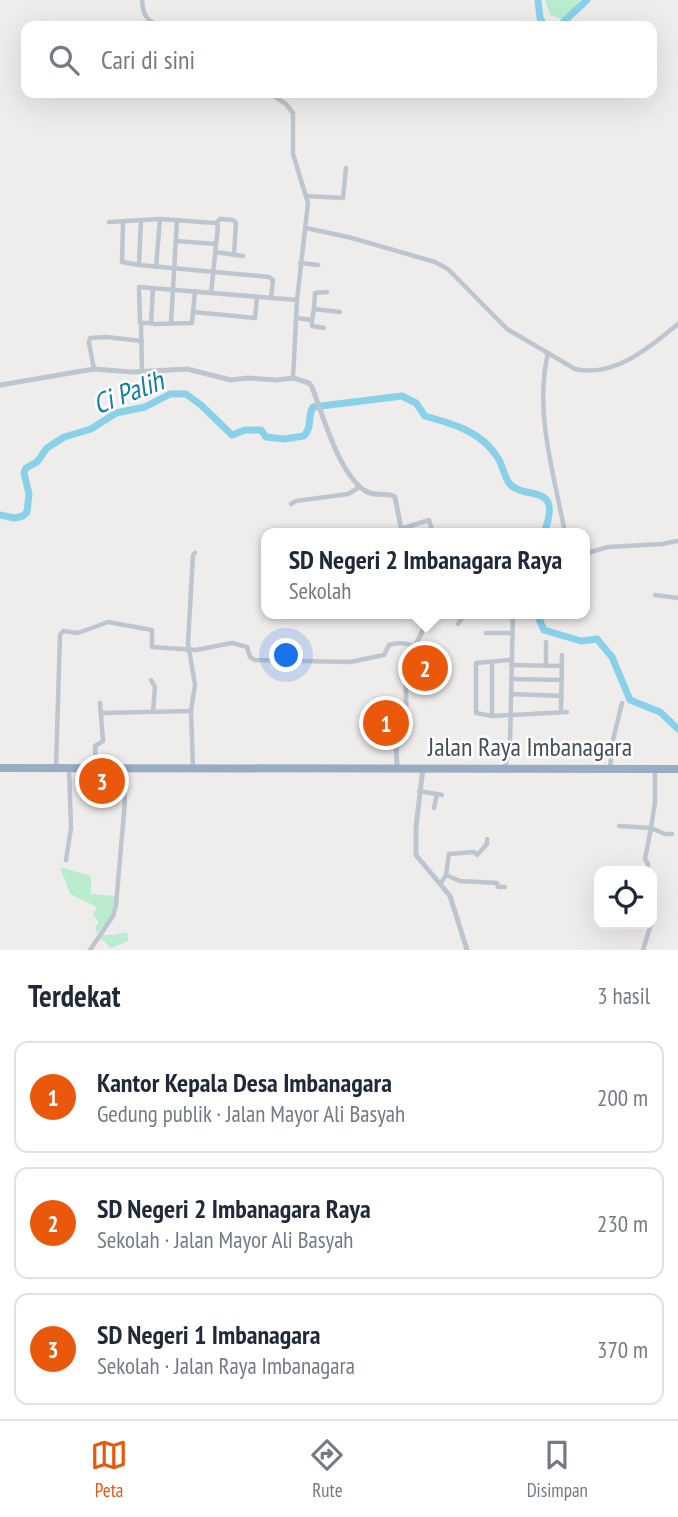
<!DOCTYPE html>
<html lang="id">
<head>
<meta charset="utf-8">
<style>
  :root { --surface:#fff; --page:#f6f6f7; --text:#1f2937; --muted:#747a83; --line:#e0e1e3; --accent:#ea580c }
  body { margin:0; font-family:"PT Sans Narrow",sans-serif; background:var(--page); color:var(--text) }
  .controls { position:absolute; right:21px; bottom:21px; display:grid; overflow:hidden; border-radius:14px; box-shadow:0 7px 28px #0002 }
  .controls button { width:63px; height:63px; display:grid; place-items:center; padding:0; border:0; border-bottom:2px solid var(--line); background:var(--surface); color:var(--text); font:35px sans-serif }
  .you { position:absolute; left:287px; top:656px; width:24px; height:24px; margin:-18px; border:5px solid #fff; border-radius:50%; background:#1a73e8; box-shadow:0 0 0 10px #1a73e833 }
  .badge { display:grid; place-items:center; width:46px; height:46px; border-radius:50%; background:var(--accent); color:#fff; font-size:23px; font-weight:700 }
  .pin { position:absolute; translate:-50% -50%; border:4px solid #fff; box-shadow:0 2px 7px #0006 }
  .popup { position:absolute; left:261px; top:528px; width:329px; height:91px; box-sizing:border-box; display:grid; place-content:center; border-radius:14px; background:var(--surface); filter:drop-shadow(0 2px 5px #0005); font-size:23px; white-space:nowrap; color:var(--muted) }
  .popup b { font-size:26px; color:var(--text) }
  .popup::after { content:''; position:absolute; left:50%; top:100%; margin-left:-14px; border:14px solid transparent; border-top-color:var(--surface) }
  .list { margin:0; padding:0; list-style:none }
  h2 { display:flex; justify-content:space-between; align-items:center; height:91px; margin:0; padding:0 28px; font-size:30px }
  h2 small { font-size:23px; font-weight:400; color:var(--muted) }
  .list li { display:grid; grid-template-columns:46px 1fr auto; gap:21px; align-items:center; box-sizing:border-box; height:112px; margin:0 14px 14px; padding:0 14px; border:2px solid var(--line); border-radius:14px }
  .list b { display:block; font-size:26px; white-space:nowrap }
  .list p { margin:0; font-size:23px; white-space:nowrap; color:var(--muted) }
  .list em { font-size:23px; font-style:normal; color:var(--muted) }
  .icon { flex:none; width:38px; height:38px; fill:none; stroke:currentColor; stroke-width:2; stroke-linecap:round; stroke-linejoin:round }
  .map { position:relative; flex:none; width:678px; height:950px; overflow:hidden }
  .search { position:absolute; background:var(--surface); box-shadow:0 7px 28px #0002; left:21px; right:21px; top:21px; height:77px; display:flex; align-items:center; gap:18px; box-sizing:border-box; padding:0 24px; border-radius:14px; color:var(--muted); font-size:26px }
  .sheet { height:469px; background:var(--surface) }
  nav { display:flex; justify-content:space-around; align-items:center; box-sizing:border-box; height:98px; border-top:2px solid var(--line); background:var(--surface); font-size:19px; color:var(--muted) }
  nav a { display:grid; justify-items:center; gap:4px }
  nav .on { color:var(--accent) }
  .map>svg:first-child { display:block }
</style>
</head>
<body>
<div class="map">
<svg width="678" height="950" viewBox="0 0 678 950">
  <rect width="100%" height="100%" fill="#efecec"/>
  <g fill="#baedcf">
    <path d="M545 0H580L573 11 561 19 550 15Z"/>
    <path d="M60 867 91 876V894L116 896 111 916 97 934 95 927 99 922 93 915 97 907 70 894Z"/>
    <path d="M125 932 128 934V941L111 948 99 937 100 935H115Z"/>
  </g>
  <g fill="none" stroke-linecap="round" stroke-linejoin="round">
    <g stroke="#88d1e9" stroke-width="7">
      <path d="M538 0 540 18 545 26"/>
      <path d="M559 26 587 0"/>
      <path d="M0 515 14 518 23 516 27 512 29 494 24 473 26 468 37 462 47 448 64 437 91 429 116 413 145 407 170 394H186L201 405 232 435 245 430H261L266 437 284 439 304 436C313 426 307 416 313 407L402 396 416 403 425 416C454 424 482 432 498 458 503 466 504 476 509 483 524 502 564 480 544 533"/>
      <path d="M537 614 544 630 581 641 597 639 612 657 630 700 660 712 678 729"/>
    </g>
    <g stroke="#bdc6ce" stroke-width="4.5">
      <path d="M142 0C143 24 154 24 173 26"/>
      <path d="M269 93 286 104 293 113V154L308 203 297 300 293 378"/>
      <path d="M306 196 343 198 346 168"/>
      <path d="M109 222 160 219 216 223 220 219 233 220 236 223 234 254"/>
      <path d="M123 222 122 262 139 265 141 220"/>
      <path d="M306 228 352 238 435 262 448 269 507 329 575 369C614 378 650 347 678 324"/>
      <path d="M176 241 216 244"/>
      <path d="M215 252 243 256"/>
      <path d="M300 263 318 265"/>
      <path d="M139 265 269 277 273 280 271 298"/>
      <path d="M156 267 160 219"/>
      <path d="M153 288 151 323 154 324 192 323 195 291"/>
      <path d="M211 293 218 226 216 223"/>
      <path d="M314 309 315 293 327 292"/>
      <path d="M193 312 255 318 257 297"/>
      <path d="M296 318 312 320 314 309 340 312"/>
      <path d="M312 320V326L324 328"/>
      <path d="M151 323H140L139 287 297 300"/>
      <path d="M171 323 177 220"/>
      <path d="M141 324 142 371"/>
      <path d="M548 353C534 412 554 474 565 533"/>
      <path d="M94 369 89 343 90 338 106 337 142 341"/>
      <path d="M291 504 296 501 348 494 360 487"/>
      <path d="M401 529 429 520 433 533"/>
      <path d="M584 554 608 547 662 544 678 541"/>
      <path d="M655 595 678 598"/>
      <path d="M458 624 465 614"/>
      <path d="M486 633H511"/>
      <path d="M510 660 476 663V713L492 716 567 712"/>
      <path d="M492 663V716"/>
      <path d="M511 665 562 666"/>
      <path d="M546 666V642"/>
      <path d="M511 679 562 680"/>
      <path d="M151 680 155 687 153 712"/>
      <path d="M511 694 562 696"/>
      <path d="M561 712 562 655"/>
      <path d="M101 713 191 711"/>
      <path d="M56 767 60 635 63 631 78 633 108 622 152 630V647L196 650 232 643 247 647 250 657 255 660 350 662 384 655 389 645C398 642 405 643 415 646"/>
      <path d="M96 767 95 746 103 741 100 703"/>
      <path d="M193 768 191 711 195 685 188 643 193 555 195 553"/>
      <path d="M610 768 613 740 622 703"/>
      <path d="M505 769 510 742 513 614"/>
      <path d="M419 791 442 795"/>
      <path d="M434 808 437 794"/>
      <path d="M619 826 651 828 655 802V770"/>
      <path d="M66 860 71 828 69 769"/>
      <path d="M648 871V864L645 859 651 828 665 834H672"/>
      <path d="M446 875 460 881 497 883 498 887H505"/>
      <path d="M441 883 446 875 449 854 474 852 477 855 487 844V839"/>
      <path d="M652 915V923"/>
      <path d="M90 950 113 916 116 905 125 801 124 789 115 768"/>
      <path d="M643 950 651 924"/>
    </g>
    <g stroke="#bdc6ce" stroke-width="5">
      <path d="M0 385 94 369 132 372 187 369 231 380 248 378 277 380 293 378 309 383 312 387C323 416 339 473 364 490 374 498 386 491 395 497L402 533"/>
      <path d="M423 768 416 827V855L450 896 467 950"/>
      <path d="M397 769 396 736 406 712V672L413 650 431 614"/>
    </g>
    <path stroke="#98acc2" stroke-width="8" d="M0 768 678 769"/>
  </g>
  <g text-anchor="middle" stroke-width="5" stroke-linejoin="round" paint-order="stroke">
    <g font-size="26" fill="#454f59" stroke="#fff">
      <text x="530" y="756">Jalan Raya Imbanagara</text>
    </g>
    <g font-size="28" font-style="italic" fill="#0f7ea1" stroke="#fff">
      <text transform="translate(128 392) rotate(-21)" y="10">Ci Palih</text>
    </g>
  </g>
</svg>
<div class="controls">
<button><svg class="icon" aria-label="locate" viewBox="0 0 24 24"><circle cx="12" cy="12" r="6"/><path d="M12 2v4M12 18v4M2 12h4M18 12h4"/></svg></button>
</div>
<div class="you"></div>
<div class="pin badge" style="left:386px;top:723px">1</div>
<div class="pin badge" style="left:425px;top:668px">2</div>
<div class="popup"><b>SD Negeri 2 Imbanagara Raya</b>Sekolah</div>
<div class="pin badge" style="left:102px;top:781px">3</div>
<div class="search"><svg class="icon" aria-label="search" viewBox="0 0 24 24"><circle cx="10" cy="10" r="6"/><path d="M15 15l6 6"/></svg>Cari di sini</div>
</div>
<section class="sheet">
<h2>Terdekat<small>3 hasil</small></h2>
<ul class="list">
<li><span class="badge">1</span><div><b>Kantor Kepala Desa Imbanagara</b><p>Gedung publik · Jalan Mayor Ali Basyah</p></div><em>200 m</em></li>
<li><span class="badge">2</span><div><b>SD Negeri 2 Imbanagara Raya</b><p>Sekolah · Jalan Mayor Ali Basyah</p></div><em>230 m</em></li>
<li><span class="badge">3</span><div><b>SD Negeri 1 Imbanagara</b><p>Sekolah · Jalan Raya Imbanagara</p></div><em>370 m</em></li>
</ul>
</section>
<nav>
<a class="on"><svg class="icon" aria-label="map" viewBox="0 0 24 24"><path d="M3 6l6-2 6 2 6-2v14l-6 2-6-2-6 2zM9 4v14M15 6v14"/></svg>Peta</a>
<a><svg class="icon" aria-label="directions" viewBox="0 0 24 24"><path d="M12 3l9 9-9 9-9-9zM9 14v-3h6M13 9l2 2-2 2"/></svg>Rute</a>
<a><svg class="icon" aria-label="saved" viewBox="0 0 24 24"><path d="M7 4h10v16l-5-4-5 4z"/></svg>Disimpan</a>
</nav>
</body>
</html>
